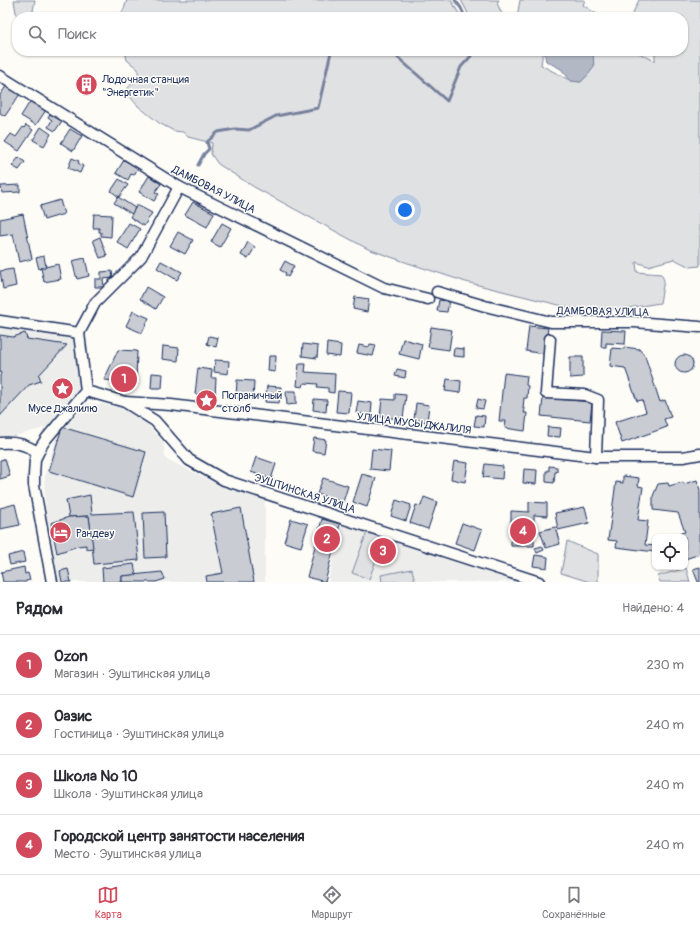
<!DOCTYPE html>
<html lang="ru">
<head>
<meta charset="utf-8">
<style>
  :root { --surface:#fff; --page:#f2f2f3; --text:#2b2b33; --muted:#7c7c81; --line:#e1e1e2; --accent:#d1495b }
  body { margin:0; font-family:Pangolin,sans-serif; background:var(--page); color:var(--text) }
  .controls { position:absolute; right:12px; bottom:12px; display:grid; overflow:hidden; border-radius:8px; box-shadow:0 1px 3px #0004 }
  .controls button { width:36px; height:36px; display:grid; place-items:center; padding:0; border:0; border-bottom:1px solid var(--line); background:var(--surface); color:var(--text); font:20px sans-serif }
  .you { position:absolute; left:405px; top:210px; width:14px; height:14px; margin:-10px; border:3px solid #fff; border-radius:50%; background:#1a73e8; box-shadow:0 0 0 6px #1a73e833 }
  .badge { display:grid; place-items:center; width:26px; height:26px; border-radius:50%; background:var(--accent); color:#fff; font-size:13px; font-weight:700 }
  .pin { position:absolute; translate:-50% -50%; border:2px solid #fff; box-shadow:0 1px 4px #0006 }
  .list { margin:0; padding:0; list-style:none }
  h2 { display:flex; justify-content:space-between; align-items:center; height:52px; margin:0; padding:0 16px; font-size:17px }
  h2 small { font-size:13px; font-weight:400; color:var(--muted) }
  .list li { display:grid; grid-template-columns:26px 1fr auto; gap:12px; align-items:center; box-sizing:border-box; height:60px; padding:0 16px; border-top:1px solid var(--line) }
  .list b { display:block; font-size:15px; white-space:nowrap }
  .list p { margin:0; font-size:13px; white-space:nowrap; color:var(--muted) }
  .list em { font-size:13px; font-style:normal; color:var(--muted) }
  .icon { flex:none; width:22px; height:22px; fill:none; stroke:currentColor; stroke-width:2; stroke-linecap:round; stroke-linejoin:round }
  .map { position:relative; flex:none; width:700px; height:582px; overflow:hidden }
  .search { position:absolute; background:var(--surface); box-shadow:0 1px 3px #0004; left:12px; right:12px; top:12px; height:44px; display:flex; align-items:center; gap:10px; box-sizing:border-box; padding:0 14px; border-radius:16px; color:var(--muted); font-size:15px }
  .sheet { height:292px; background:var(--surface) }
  nav { display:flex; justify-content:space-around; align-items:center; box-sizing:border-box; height:56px; border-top:1px solid var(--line); background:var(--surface); font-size:11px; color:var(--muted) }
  nav a { display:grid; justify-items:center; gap:2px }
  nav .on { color:var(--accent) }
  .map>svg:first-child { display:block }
</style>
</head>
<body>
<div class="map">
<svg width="700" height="582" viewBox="0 0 700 582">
  <rect width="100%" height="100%" fill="#fdfcf7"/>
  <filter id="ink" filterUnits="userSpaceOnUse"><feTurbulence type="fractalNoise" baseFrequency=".025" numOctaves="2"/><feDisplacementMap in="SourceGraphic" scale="8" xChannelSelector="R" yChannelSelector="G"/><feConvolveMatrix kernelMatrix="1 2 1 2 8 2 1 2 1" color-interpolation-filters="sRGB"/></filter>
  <g filter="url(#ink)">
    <g fill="#edeeec">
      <path d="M0 325 69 335 74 339 79 382 77 393 48 427 0 440Z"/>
      <path d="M87 404H102L121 408 147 424 164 443 165 458 221 486 265 500V582H57L48 535 44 484 46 471 60 426 73 414Z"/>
      <path d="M341 523 521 580V582H328Z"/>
    </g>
    <g fill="#e0e1e3" stroke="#7e88a0">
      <path d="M14 0H35L33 11 26 17H18L16 13Z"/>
      <path d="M127 0H451L461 17H119L124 9Z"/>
      <path d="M461 0H499L497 3 501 12 506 17H470Z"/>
      <path d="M520 0H585L583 5 601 17H517Z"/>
      <path d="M639 0H700V266L690 267 674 259 648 266 636 262 637 272 661 274 664 280 660 303 622 309 571 308 466 282 408 263 368 249 254 187 218 164 211 154 212 143 188 137 183 132 174 131 159 123 138 106 131 98 127 89 138 77V69L127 60 125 51H543L541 65 571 81 581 82 593 53 590 51H635L655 61V51H683V17H631Z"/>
      <path d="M367 532 384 539 369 579 352 573Z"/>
      <path d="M567 541 598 554V582H590L561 573Z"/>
      <path d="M686 568 690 582H660L658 576Z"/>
      <path d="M412 569 415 582H382L381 575Z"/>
    </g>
    <path fill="#b3b8c5" stroke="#76819c" d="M544 51H590L593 53 594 67 588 75 581 82 571 81 561 69 546 61Z"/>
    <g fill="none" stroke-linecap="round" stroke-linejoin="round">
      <g stroke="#76819c" stroke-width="3">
        <path d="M455 0 461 8 465 17"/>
        <path d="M380 51 395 55 447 101 461 67 471 56 473 51"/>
        <path d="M198 165 204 154 209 149 207 142 218 132 235 129 249 130 276 116 318 108 331 52 333 51"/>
      </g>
    </g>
    <g fill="#c9ccd3" stroke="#1b2f5e">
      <path d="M88 82 94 89 86 95 80 89Z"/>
      <path d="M7 85 20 94 5 116 0 113V95Z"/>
      <path d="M31 100 46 110 36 125 21 116Z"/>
      <path d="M50 114 62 121 55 131 48 127 52 120 48 117Z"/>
      <path d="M26 125 33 130 19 151 5 142 11 134 16 137 23 127 24 128Z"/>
      <path d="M41 127 51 134 44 146 33 140Z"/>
      <path d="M70 129 82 136 73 151 61 143Z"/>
      <path d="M19 157 25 162 19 170 12 166Z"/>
      <path d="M72 158 79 161 78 163 83 166 80 173 68 168Z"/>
      <path d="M124 160 138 168 134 175 131 174 128 180 116 173Z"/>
      <path d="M149 176 161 184 155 192 159 194 154 201 139 192Z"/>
      <path d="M119 179 128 185 119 197 111 191Z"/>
      <path d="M20 185V192L2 193 1 186Z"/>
      <path d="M118 197 135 208 132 214 114 203Z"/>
      <path d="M60 200 64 214 44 220 40 206Z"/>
      <path d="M193 202 214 213 207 227 185 215Z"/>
      <path d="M137 205 152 213 144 226 130 217Z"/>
      <path d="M23 214 32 259 19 262 13 234 0 236V219Z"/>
      <path d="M94 214 112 215 111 237 101 236V232H99V228H93Z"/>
      <path d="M129 223 140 229 128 249 117 242Z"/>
      <path d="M222 223 231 228 220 247 211 242Z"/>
      <path d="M178 232 193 240 185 254 170 246Z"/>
      <path d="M100 237 107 256 100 258 93 240Z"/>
      <path d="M248 242 255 247 248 259 241 255Z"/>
      <path d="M44 256 46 267 39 269 36 258Z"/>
      <path d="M85 258 89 276 77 279 72 261Z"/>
      <path d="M161 261 182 272 177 280 157 268Z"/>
      <path d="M285 261 294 266 288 277 285 275 286 273 280 270Z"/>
      <path d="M58 264 61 279 44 282 41 268Z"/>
      <path d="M13 269 16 286 3 289 0 271Z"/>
      <path d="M112 271 113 278 103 279 104 287H95V279H101V272Z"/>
      <path d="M146 287 163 297 156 309 140 299Z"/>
      <path d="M355 297 369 299 367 312 353 309Z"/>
      <path d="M439 300 449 301 447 312 437 311Z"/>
      <path d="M133 311 149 318 142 333 126 326Z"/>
      <path d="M529 326 548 328 544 354 526 351Z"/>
      <path d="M431 327 452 330 449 350 428 347Z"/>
      <path d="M602 330 626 331 625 344 606 343V347H601Z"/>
      <path d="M25 333 27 339 67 345 39 375 41 381 29 385 0 416V375L1 374 0 370V335L13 337Z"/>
      <path d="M209 336 218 338 216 347 207 344Z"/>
      <path d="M403 339 422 344 419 359 399 354Z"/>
      <path d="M327 343 341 345 340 357 326 355Z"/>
      <path d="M303 344 318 346 317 358 302 356Z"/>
      <path d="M370 344 376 345 373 356 357 353 359 345 369 347Z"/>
      <path d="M163 346 179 348 178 361 162 359Z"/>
      <path d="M624 347 639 349 645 356 660 402 665 400 671 417 664 419 667 427 622 443 615 422 646 412 642 400 637 401 625 368 610 366 612 348 624 349Z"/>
      <path d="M454 348 464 349V357L453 356Z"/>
      <path d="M118 350 137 351 136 382 104 380Z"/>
      <circle cx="684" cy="364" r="9"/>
      <path d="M269 356H276L275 372 268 371Z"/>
      <path d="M570 357H583V377L570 378Z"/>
      <path d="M215 360 229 361 228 374 214 372Z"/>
      <path d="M299 364H306L305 372 335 374 334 393 328 392V388L317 387 318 384 304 383 303 387 297 386Z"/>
      <path d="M198 368 212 370 211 378H216L215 396 195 394Z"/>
      <path d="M397 369 406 371 405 378 395 376Z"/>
      <path d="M152 373 163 374 162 388H151Z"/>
      <path d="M504 373 527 376 526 385 528 386 527 398H524L523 409H525L524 413H527L525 431 505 428 506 421H499Z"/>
      <path d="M447 379 461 381 460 393 445 391Z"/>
      <path d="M237 380 254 381 253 400 236 398Z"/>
      <path d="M267 386 281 387 279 403 265 402Z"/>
      <path d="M286 391H296V404L287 405Z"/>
      <path d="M338 391 351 392 349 413 336 412Z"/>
      <path d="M395 394 406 395 403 419 380 417 382 399 395 400Z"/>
      <path d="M543 398 592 402 590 421 541 416Z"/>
      <path d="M314 399 327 400 326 412 313 410Z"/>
      <path d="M478 399 485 401 483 409 476 408Z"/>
      <path d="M358 401 372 403 371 415 356 413Z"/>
      <path d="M416 403 429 405 427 422 414 420Z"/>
      <path d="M476 415 485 416 484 427 474 426Z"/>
      <path d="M62 427 146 452 133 497 49 471Z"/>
      <path d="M548 427 561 428 560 437 547 436Z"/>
      <path d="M314 438 326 440 324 453 312 451Z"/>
      <path d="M372 449 391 451 389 471 370 469Z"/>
      <path d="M256 457 276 464 271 479 251 472Z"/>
      <path d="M5 459 10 476 0 479V460Z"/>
      <path d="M454 461 468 463 465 482 451 479Z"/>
      <path d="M485 464 503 466 502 479 483 477Z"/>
      <path d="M549 466 557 467V472H555L554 483 546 482V471H549Z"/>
      <path d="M524 469 537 470 536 484 523 483Z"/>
      <path d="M362 474 376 478 367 507 353 502Z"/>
      <path d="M623 476 639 478 638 486 643 487 638 520 648 521 645 545 655 546V552L616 547 617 541 608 540 616 482 623 483Z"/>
      <path d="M323 478 348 486 343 502 317 494Z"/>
      <path d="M697 480 700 490V554L685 559V537H681L680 533 685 532 678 513 653 510V496L658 484 668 483 669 486 683 482 684 484Z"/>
      <path d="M90 495 92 514 134 512 139 560 94 564 89 516 69 517 66 500Z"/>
      <path d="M424 497 437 502 428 529 410 523 416 505 421 506Z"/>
      <path d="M396 500 411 505 406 521 391 516Z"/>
      <path d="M529 502 547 503V516L534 515V546H511V511L529 512Z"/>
      <path d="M15 504 20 525 0 529V508Z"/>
      <path d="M585 507 589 523 558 530 555 513Z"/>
      <path d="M241 508 254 582H207L206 576 223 573 211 514Z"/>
      <path d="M164 512 166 557 145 558 143 513Z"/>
      <path d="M89 516 93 548 86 549V545L78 546 57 553 51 523 69 517Z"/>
      <path d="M291 519 308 524 301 547 284 542Z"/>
      <path d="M322 519 340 524 325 582 307 577Z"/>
      <path d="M462 523 482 530 475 550 455 543Z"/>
      <path d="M555 527 560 544 546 548 540 531Z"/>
      <path d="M542 546 544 550 537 553 535 548Z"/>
      <path d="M23 552 25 562 10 565 8 556Z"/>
      <path d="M535 555 548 557 547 568 533 566Z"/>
      <path d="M134 564 136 575 122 576V582H103L102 568Z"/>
      <path d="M24 567 25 574 28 573 30 580 26 581V582H3L1 572Z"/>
      <path d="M700 567V582H698L693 569Z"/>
      <path d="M68 569 71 582H62L60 571Z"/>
      <path d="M162 572 165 579 156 582H122V576Z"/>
    </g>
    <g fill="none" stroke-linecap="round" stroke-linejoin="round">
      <defs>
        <g id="minor">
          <path d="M0 76 179 187 384 288 428 299"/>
          <path d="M437 292 485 306 551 322H634L700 327"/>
          <path d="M0 321 79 333"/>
          <path d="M550 339 546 393 585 395 598 400 596 457"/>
          <path d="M86 391 125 402 155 421 189 460 224 480 539 582"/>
          <path d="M125 402 171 405 596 457H683L700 454"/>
          <path d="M0 443C16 442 24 444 38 452"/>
          <path d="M52 582 34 485V476L35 459 42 445 46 439 86 391 79 333 95 303 141 257 179 187"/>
        </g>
      </defs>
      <use href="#minor" stroke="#1b2f5e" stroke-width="13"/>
      <use href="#minor" stroke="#fdfcf7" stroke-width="10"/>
    </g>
  </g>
  <defs>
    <symbol id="building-disc" viewBox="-11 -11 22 22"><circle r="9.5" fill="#d1495b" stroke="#fdfcf7"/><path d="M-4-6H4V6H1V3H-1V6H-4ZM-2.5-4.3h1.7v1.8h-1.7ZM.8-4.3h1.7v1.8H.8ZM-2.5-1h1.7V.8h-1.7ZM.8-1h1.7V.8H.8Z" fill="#fff"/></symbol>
    <symbol id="sight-disc" viewBox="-11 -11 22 22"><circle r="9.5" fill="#d1495b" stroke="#fdfcf7"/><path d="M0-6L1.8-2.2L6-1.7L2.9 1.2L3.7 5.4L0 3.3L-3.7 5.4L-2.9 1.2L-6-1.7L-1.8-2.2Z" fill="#fff"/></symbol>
    <symbol id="hotel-disc" viewBox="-11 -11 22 22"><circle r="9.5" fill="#d1495b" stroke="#fdfcf7"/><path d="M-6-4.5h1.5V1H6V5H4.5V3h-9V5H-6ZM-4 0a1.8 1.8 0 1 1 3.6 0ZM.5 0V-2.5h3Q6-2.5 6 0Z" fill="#fff"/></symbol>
  </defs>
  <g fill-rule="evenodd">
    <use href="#building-disc" x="74" y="72" width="25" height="25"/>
    <use href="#sight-disc" x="50" y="376" width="25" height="25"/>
    <use href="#sight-disc" x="194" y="388" width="25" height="25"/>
    <use href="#hotel-disc" x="48" y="520" width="25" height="25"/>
  </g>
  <g text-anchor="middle" stroke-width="3" stroke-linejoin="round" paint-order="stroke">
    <g font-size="11" fill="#1b2f5e" stroke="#fdfcf7" text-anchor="start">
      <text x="102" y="83">Лодочная станция<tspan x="102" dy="13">"Энергетик"</tspan></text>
      <text x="222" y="399">Пограничный<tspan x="222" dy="13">столб</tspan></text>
      <text x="63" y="412" text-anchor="middle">Мусе Джалилю</text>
      <text x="76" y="537">Рандеву</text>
    </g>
    <g font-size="11" fill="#1b2f5e" stroke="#fdfcf7">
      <text transform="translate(214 189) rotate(27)" y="4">ДАМБОВАЯ УЛИЦА</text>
      <text transform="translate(603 311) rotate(1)" y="4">ДАМБОВАЯ УЛИЦА</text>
      <text transform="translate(414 423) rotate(7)" y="4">УЛИЦА МУСЫ ДЖАЛИЛЯ</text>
      <text transform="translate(305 493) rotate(18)" y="4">ЭУШТИНСКАЯ УЛИЦА</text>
    </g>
  </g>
</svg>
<div class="controls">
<button><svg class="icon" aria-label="locate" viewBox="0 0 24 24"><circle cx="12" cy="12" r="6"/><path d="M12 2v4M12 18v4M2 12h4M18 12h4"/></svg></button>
</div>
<div class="you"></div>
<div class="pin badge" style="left:124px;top:379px">1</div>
<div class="pin badge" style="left:327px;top:539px">2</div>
<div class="pin badge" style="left:383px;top:551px">3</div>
<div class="pin badge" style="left:523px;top:531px">4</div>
<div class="search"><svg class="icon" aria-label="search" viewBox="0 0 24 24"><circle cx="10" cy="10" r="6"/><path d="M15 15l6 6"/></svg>Поиск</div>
</div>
<section class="sheet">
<h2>Рядом<small>Найдено: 4</small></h2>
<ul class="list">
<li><span class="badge">1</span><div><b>Ozon</b><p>Магазин · Эуштинская улица</p></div><em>230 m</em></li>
<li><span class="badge">2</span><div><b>Оазис</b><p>Гостиница · Эуштинская улица</p></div><em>240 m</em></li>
<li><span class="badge">3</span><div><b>Школа № 10</b><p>Школа · Эуштинская улица</p></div><em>240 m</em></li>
<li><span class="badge">4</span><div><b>Городской центр занятости населения</b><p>Место · Эуштинская улица</p></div><em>240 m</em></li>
</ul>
</section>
<nav>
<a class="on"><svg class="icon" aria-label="map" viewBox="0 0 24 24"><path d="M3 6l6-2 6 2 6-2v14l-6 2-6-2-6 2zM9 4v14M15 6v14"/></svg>Карта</a>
<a><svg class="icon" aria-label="directions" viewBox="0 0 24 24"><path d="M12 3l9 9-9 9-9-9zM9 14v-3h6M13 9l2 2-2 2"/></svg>Маршрут</a>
<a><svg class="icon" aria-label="saved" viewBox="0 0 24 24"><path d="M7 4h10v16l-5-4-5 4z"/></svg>Сохранённые</a>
</nav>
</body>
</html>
